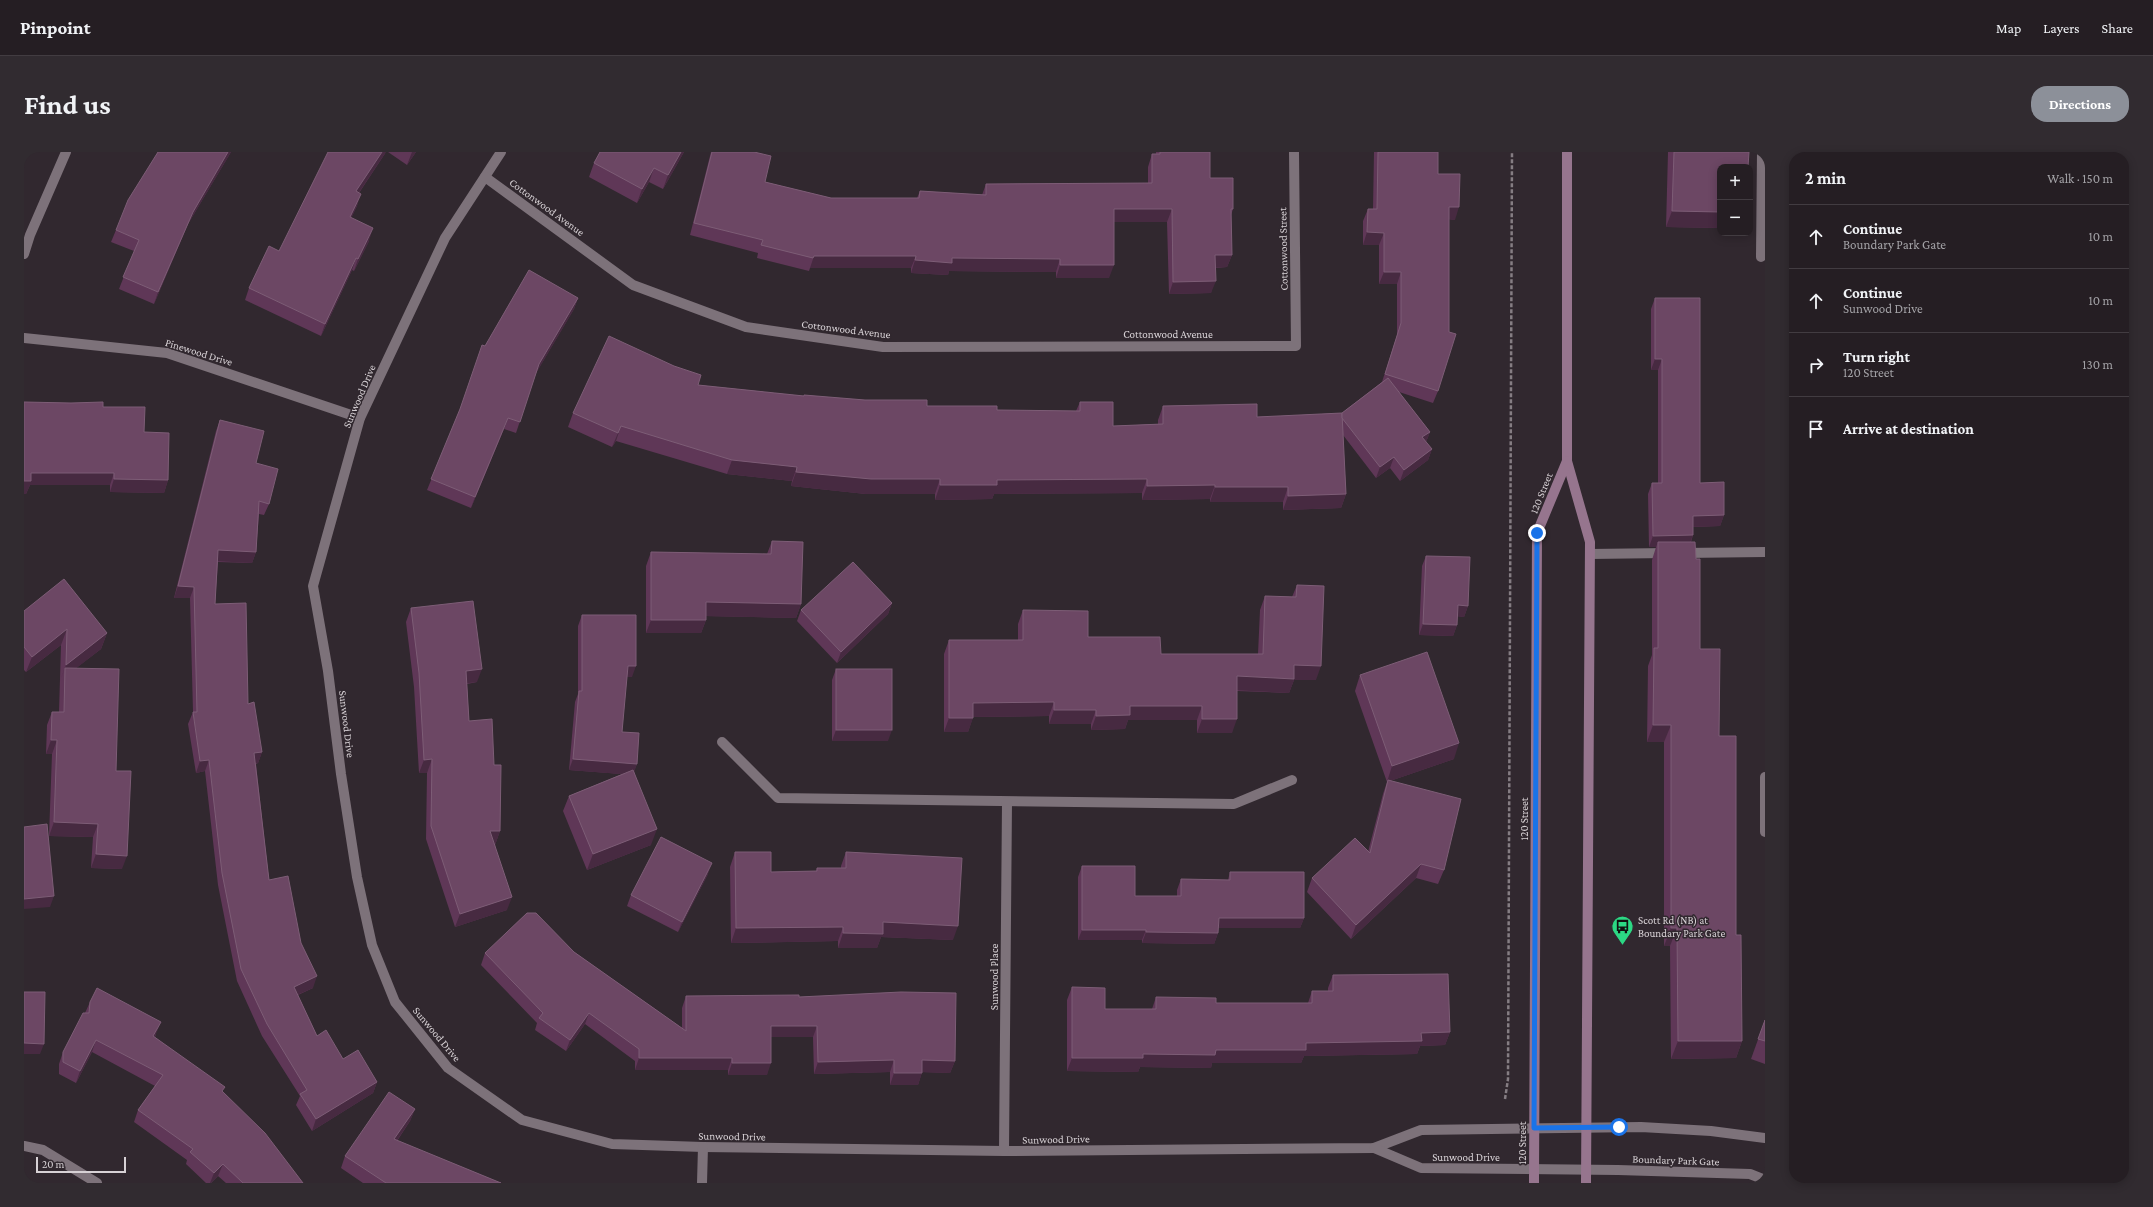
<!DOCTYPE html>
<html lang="en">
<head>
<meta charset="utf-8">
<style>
  :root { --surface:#251e23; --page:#312b30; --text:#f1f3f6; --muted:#a3a2a6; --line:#423c41; --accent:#8c9099 }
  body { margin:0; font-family:"Crimson Pro",serif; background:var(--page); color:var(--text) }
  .controls { position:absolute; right:12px; top:12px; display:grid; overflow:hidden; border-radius:8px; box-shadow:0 2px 10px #0003 }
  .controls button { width:36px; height:36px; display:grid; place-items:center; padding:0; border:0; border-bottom:1px solid var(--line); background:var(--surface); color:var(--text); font:20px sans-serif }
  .scale { position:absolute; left:12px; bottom:10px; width:90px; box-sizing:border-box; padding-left:4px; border:2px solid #d7d1d5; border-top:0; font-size:11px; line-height:14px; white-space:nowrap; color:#d7d1d5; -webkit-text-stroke:3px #31282f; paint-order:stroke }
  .stop { position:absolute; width:12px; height:12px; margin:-9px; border:3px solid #1a73e8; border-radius:50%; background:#fff }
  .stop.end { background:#1a73e8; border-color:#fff; box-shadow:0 1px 4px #0008 }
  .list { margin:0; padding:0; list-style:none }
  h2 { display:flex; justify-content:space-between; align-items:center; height:52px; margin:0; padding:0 16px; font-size:17px }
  h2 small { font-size:13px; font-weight:400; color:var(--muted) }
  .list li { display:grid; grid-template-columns:26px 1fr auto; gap:12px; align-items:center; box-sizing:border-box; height:64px; padding:0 16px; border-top:1px solid var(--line) }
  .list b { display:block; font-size:15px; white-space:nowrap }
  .list p { margin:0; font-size:13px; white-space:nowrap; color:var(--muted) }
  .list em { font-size:13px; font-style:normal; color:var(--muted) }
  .icon { flex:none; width:22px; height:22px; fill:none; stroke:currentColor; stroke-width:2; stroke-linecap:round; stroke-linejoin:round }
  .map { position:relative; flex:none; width:1741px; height:1031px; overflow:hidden; border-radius:16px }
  header { display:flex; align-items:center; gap:24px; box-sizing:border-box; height:56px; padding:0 20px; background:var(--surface); border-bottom:1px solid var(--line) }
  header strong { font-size:19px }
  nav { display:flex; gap:22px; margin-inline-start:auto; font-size:14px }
  .intro { display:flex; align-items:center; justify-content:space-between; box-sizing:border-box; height:96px; padding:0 24px }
  h1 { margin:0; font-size:28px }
  .button { padding:10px 18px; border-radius:16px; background:var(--accent); color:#fff; font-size:14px; font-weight:700 }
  main { display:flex; gap:24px; padding:0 24px }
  aside { flex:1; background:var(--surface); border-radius:16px; box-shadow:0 2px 10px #0003 }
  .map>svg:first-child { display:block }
</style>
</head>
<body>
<header>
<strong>Pinpoint</strong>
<nav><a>Map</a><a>Layers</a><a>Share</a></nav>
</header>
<div class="intro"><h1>Find us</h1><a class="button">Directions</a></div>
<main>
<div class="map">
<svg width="1741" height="1031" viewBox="0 0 1741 1031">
  <rect width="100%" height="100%" fill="#31282f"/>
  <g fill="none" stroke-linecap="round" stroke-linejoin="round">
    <path stroke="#857d83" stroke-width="2.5" stroke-dasharray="4 2" stroke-linecap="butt" d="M1481 947 1484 927 1488 0"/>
    <g stroke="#7d727a" stroke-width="10">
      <path d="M1737 105 1738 0"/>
      <path d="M1659 401 1741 400"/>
      <path d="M1566 402 1643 401"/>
      <path d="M1741 625V680"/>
    </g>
    <g stroke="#7d727a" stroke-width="10">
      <path d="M477 0 421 86 336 266 289 434 304 519 317 622 333 725 348 793 371 850 424 916 498 968 588 992 679 995 980 999 1350 996 1397 978 1617 975 1687 979 1741 986"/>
      <path d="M461 25 609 133 722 175 859 195 1272 194 1270 0"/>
      <path d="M0 102 6 83 42 0"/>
      <path d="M0 186 143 201 336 266"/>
      <path d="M698 590 754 646 1210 652 1268 628"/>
      <path d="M0 994 19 998 73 1031"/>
      <path d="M1350 996 1397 1016 1594 1018 1726 1022 1741 1028"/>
      <path d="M980 999 983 650"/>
      <path d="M678 1031 679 995"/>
    </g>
    <g stroke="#96758e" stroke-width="10">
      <path d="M1543 0V309L1566 390 1562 1031"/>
      <path d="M1510 1031 1513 381 1543 309"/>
    </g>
  </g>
  <g fill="#5f3757">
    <path d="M134 0H207L164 72 130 152 95 137 110 99 87 90 92 78Z"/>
    <path d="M362 0 335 41 333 54 327 66 345 89 330 119 328 118 297 184 221 148 225 136 255 99Z"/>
    <path d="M364 0H392L383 13Z"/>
    <path d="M576 0H660L639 37 625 30 613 51 565 25 570 11Z"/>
    <path d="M687 0H730L741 30 807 46H893L896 39 958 43 962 32 1124 31V15L1128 2H1132V0H1186V26L1209 57 1207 63 1208 103 1203 115 1192 116 1187 141 1145 142 1143 70H1090L1085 126H1032V120L925 119 924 123 887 121V116H786L785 119 733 106 734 101 666 83Z"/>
    <path d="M1350 0H1414V22L1431 68 1425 67 1414 239 1409 251 1375 240 1406 280 1402 290 1408 297 1404 308 1376 329 1366 316 1352 326 1319 283 1322 342 1317 356 1259 358V350H1186V347L1118 348V341L970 342 968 347 911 348V342H842L767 334 768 329 703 322 592 289 588 295 544 275 549 261 674 233 780 244V243L903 254 973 258 1052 259 1056 250 1089 274 1134 272V268L1139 254 1233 265 1318 261 1358 230 1373 183V132H1355V93H1339V69L1344 57H1349Z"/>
    <path d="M1644 0H1725L1696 15V76L1642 75Z"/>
    <path d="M554 146 550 157 512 221 492 281 480 277 447 356 403 338 435 260 461 194Z"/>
    <path d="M1631 146 1676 331 1700 363 1696 374 1669 375V383L1667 390 1672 407 1676 497 1695 584 1712 783 1718 889 1712 906 1647 907 1646 794H1640V590H1623L1624 514 1628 503V408L1632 395H1625L1624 342 1628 331H1634V218H1627V157Z"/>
    <path d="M0 250 79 255 120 280 144 328 140 341 86 340V333H6L2 342H0Z"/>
    <path d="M196 268 232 311 245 352 240 363 235 362 232 400 228 411 194 410 191 452 224 552 238 600 234 611 232 612 245 728 277 791 289 836 274 843 293 884 319 907 353 930 349 941 288 979 272 953 276 944 238 884 213 829 194 733 181 619 172 621 164 572 169 560 166 446H150L192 279Z"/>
    <path d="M748 389 777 452 772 466 682 464V468L677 481H622V414L627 400 743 402Z"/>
    <path d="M1402 404 1444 454 1440 465 1433 464V473L1429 484 1395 483 1398 414Z"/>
    <path d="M1273 433 1292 528H1270L1265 541 1213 539 1208 581H1173V568H1104L1101 577 1067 578V572H1025V564L949 565 944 580H920V502L925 488H994V472L999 458 1064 485 1137 502H1234L1236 458 1241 444 1268 445Z"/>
    <path d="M868 451 864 462 813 511 773 469 777 458Z"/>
    <path d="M387 456 453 530 443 532 445 569 470 613 476 679 471 693 483 758 431 775 402 687 403 621H395L390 535 382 470Z"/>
    <path d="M0 459 83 481 77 497 52 516 92 619 98 717 67 716 69 685 25 684 28 602H22L23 573 28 560H35L37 493 2 520 0 518Z"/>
    <path d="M558 463 608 525H603L598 580 613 612 610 619 627 693 563 718 539 659 545 644 598 622 545 618 551 550 554 542V474Z"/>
    <path d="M812 517 864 589H808V528Z"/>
    <path d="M1336 523 1430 607 1366 629 1420 718 1414 732 1392 726 1327 787 1283 740 1288 726 1344 700 1359 642 1363 630 1331 539Z"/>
    <path d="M711 700 747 720 792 719 793 716H817V714L822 700 929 788 857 785 853 796H814V789L707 791 706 715Z"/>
    <path d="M1058 714 1111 744H1153V738L1157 727 1204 728 1206 720 1280 766 1276 776H1194V781L1190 792 1118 791V788H1054V725Z"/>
    <path d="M684 722 654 780 603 754 607 743Z"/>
    <path d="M550 800 658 876V856L662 844 775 845 931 909 926 921 898 920 894 933H866V920L790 922 789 885H747L743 923H704V918H611V909L561 872 542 899 511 878 513 871 457 813 461 801Z"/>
    <path d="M1309 823 1426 880 1421 893 1396 894 1393 902 1280 904 1277 911H1188L1187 916 1116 915 1114 920 1043 919V848L1048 835 1081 857H1128L1132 845 1192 851H1284L1288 839H1304V836Z"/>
    <path d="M66 850 132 882 131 885 199 940 279 1031H202L194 1024 187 1031H182L162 1012 163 1008 110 970 114 958 131 934 68 900 52 931 35 922V912L39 900 61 861Z"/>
    <path d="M1741 868V912L1727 907Z"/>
    <path d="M391 957 386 969 373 989 477 1031H339L317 1016 321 1004Z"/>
  </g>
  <g fill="#472a41">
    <path d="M204 0H207L164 72 130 152 134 140 169 60Z"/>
    <path d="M358 0H362L328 51 332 39Z"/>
    <path d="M388 0H392L383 13Z"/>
    <path d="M657 0H660L639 37 644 23Z"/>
    <path d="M630 16 625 30 613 51 618 37Z"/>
    <path d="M337 42 333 54 322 77 326 65Z"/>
    <path d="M1425 55H1435L1431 68 1421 67Z"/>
    <path d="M1090 57H1148L1143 70H1085Z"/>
    <path d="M1648 59 1696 60V76L1642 75Z"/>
    <path d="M349 76 345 89 330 119 334 107Z"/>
    <path d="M1343 80 1360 81 1355 93H1339Z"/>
    <path d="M1191 103H1208L1203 115 1187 116Z"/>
    <path d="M790 104H892L887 116H786Z"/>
    <path d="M332 106 328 118 297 184 301 172Z"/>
    <path d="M928 106 1036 107 1032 120 925 119 924 123 887 121 891 108Z"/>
    <path d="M1036 113H1090L1085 126H1032Z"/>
    <path d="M1360 120H1377L1373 132H1355Z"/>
    <path d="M1192 129 1187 141 1145 142 1149 130Z"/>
    <path d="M554 146 550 157 511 223 515 212Z"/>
    <path d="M1631 207H1638L1634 218H1627Z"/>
    <path d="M484 266 480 277 447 356 451 345Z"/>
    <path d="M597 274 592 289 588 295Z"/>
    <path d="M1406 280 1402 290 1398 285Z"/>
    <path d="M1408 297 1404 308 1376 329 1380 318Z"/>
    <path d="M1370 305 1366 316 1352 326 1356 315Z"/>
    <path d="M708 308 773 315 768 329 703 322Z"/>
    <path d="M772 320 916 327 911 342H842L767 334Z"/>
    <path d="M7 321H90L86 333H6L2 342H0V329Z"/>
    <path d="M90 327 144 328 140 341 86 340Z"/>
    <path d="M1123 327 1118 341 970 342 968 347 911 348 916 333 973 328Z"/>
    <path d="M1191 333 1186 347 1118 348 1123 334Z"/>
    <path d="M1191 335H1264L1259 350H1186Z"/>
    <path d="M1322 342 1317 356 1259 358 1264 344Z"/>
    <path d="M1700 363 1696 374 1665 375 1669 364Z"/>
    <path d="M1669 383 1665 394 1634 390 1632 395H1625L1629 384Z"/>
    <path d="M194 398 232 400 228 411 190 409Z"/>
    <path d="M154 434 170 435 166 446H150Z"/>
    <path d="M682 450 777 452 772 466 677 464Z"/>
    <path d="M868 451 864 462 813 511 817 500Z"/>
    <path d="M1434 453 1444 454 1440 465 1430 464Z"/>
    <path d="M627 468H682L677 481H622Z"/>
    <path d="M1399 472 1433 473 1429 484 1395 483Z"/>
    <path d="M43 477 37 493 2 520 8 505Z"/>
    <path d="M83 481 77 497 41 525V516L36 529 42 513Z"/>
    <path d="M1270 513 1297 514 1292 528H1270L1265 541 1208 538 1213 524Z"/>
    <path d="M604 514H612L608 525H600Z"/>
    <path d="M458 517 453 530 437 532 442 519Z"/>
    <path d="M1030 550 1025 564 944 565 949 551Z"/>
    <path d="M1106 554H1178L1173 568H1104L1101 577 1067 578 1072 564Z"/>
    <path d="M1030 558H1072L1067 572H1025Z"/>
    <path d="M925 566H949L944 580H920Z"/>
    <path d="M1178 567H1213L1208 581H1173Z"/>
    <path d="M1629 573H1647L1640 590H1623Z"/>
    <path d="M812 578H868L864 589H808Z"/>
    <path d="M27 588H33L28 602H22Z"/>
    <path d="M1435 591 1430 607 1363 630 1368 614Z"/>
    <path d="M238 600 234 611 226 612 230 601Z"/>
    <path d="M408 607 403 621H395L400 608Z"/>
    <path d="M549 607 613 612 609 623 545 618Z"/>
    <path d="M185 608 181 619 172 621 176 609Z"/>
    <path d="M30 670 74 672 69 685 25 684Z"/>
    <path d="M633 677 627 693 563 718 569 702Z"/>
    <path d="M466 679H476L471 693H461Z"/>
    <path d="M72 702 103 704 98 717 67 716Z"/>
    <path d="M688 711 684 722 654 780 658 770Z"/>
    <path d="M1397 712 1392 726 1327 787 1332 773Z"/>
    <path d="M30 744 26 755 0 757V747Z"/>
    <path d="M488 745 483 758 431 775 436 762Z"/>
    <path d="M1195 766H1280L1276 776H1191Z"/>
    <path d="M859 770 934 774 929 788 857 785 853 796H814L819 781Z"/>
    <path d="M819 775 814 789 707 791 712 776Z"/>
    <path d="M1647 776H1653L1646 794H1640Z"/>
    <path d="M1058 778H1122L1118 788H1054Z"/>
    <path d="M1122 780 1194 781 1190 792 1118 791Z"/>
    <path d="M293 824 289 836 266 846 270 835Z"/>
    <path d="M565 861 561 872 542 899 546 888Z"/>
    <path d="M137 870 132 882 125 896 129 884Z"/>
    <path d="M747 874H793L789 885H743Z"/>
    <path d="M1426 880 1421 893 1396 894 1393 902 1280 904 1277 911H1188L1187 916 1116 915 1114 920 1043 919 1048 906 1192 898 1282 891 1397 881Z"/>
    <path d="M72 888 68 900 52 931 56 919Z"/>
    <path d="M1654 889H1718L1712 906 1647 907Z"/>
    <path d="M0 891 20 892 16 902H0Z"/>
    <path d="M615 906H708L704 918H611Z"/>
    <path d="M870 908 866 920 790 922 794 910Z"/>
    <path d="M898 908 931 909 926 921 894 920Z"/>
    <path d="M708 911H747L743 923H704Z"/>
    <path d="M870 921H898L894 933H866Z"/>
    <path d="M353 930 349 941 288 979 292 967Z"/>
    <path d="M391 957 386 969 365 1000 370 987Z"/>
    <path d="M199 1012 194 1024 187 1031H186L190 1021Z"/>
  </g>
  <g fill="#6c4764" stroke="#7d5d76">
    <path d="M134 0H204L169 60 134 140 99 125 115 88 92 78 104 48Z"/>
    <path d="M304 0H358L332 39 337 42 326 65 349 76 334 107 332 106 301 172 225 136 245 94 255 99Z"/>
    <path d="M576 0H657L644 23 630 16 618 37 570 11Z"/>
    <path d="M688 0H730L747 4 741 30 807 46H895L896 39 962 43V32L1128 31V2H1136V0H1186V26H1209V57H1207L1208 103H1191L1192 129 1149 130 1148 57H1090V113H1036V107L928 106V111L891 108 892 104H790L789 106 737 93 739 88 670 71Z"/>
    <path d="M1354 0H1414V22H1436L1435 55H1425V180L1432 182 1414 239 1361 222 1377 171V120H1360V81L1343 80 1344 57H1353Z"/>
    <path d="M1650 0H1725L1724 15H1696V60L1648 59Z"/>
    <path d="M505 118 554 146 515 212 496 270 484 266 451 345 407 327 436 257 458 193 461 194Z"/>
    <path d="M1631 146H1676V331L1700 330V363L1669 364V383L1629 384 1628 331H1638V207H1631Z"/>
    <path d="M585 184 650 214 677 223 674 233 780 244V243L841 248H903V254H973V258L1056 259V250H1089V274L1139 272V254L1233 252V265L1318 261 1322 342 1264 344V335H1191V333L1123 334V327L973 328V333H916V327H847L772 320 773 315 708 308 597 274 594 281 549 261Z"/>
    <path d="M1364 226 1406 280 1398 285 1408 297 1380 318 1370 305 1356 315 1318 266V261Z"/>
    <path d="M0 250 47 251 79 250V255H121L120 280 145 281 144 328 90 327V321H7V329H0Z"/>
    <path d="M196 268 240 279 232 311 254 317 245 352 235 349 232 400 194 398 191 452 222 451 224 552 230 550 238 600 230 601 245 728 264 724 277 791 293 824 270 835 293 884 302 878 319 907 334 898 353 930 292 967 276 942 283 938 243 872 217 817 198 721 185 608 176 609 169 560H173L170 435 154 434Z"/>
    <path d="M748 389 779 390 777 452 682 450V468H627V400L747 402Z"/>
    <path d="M1634 390H1671L1672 407H1676V497H1696L1695 584H1712V783H1717L1718 889H1654L1653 776H1647V573H1629L1630 496H1634Z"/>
    <path d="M1402 404 1446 405 1444 454 1434 453 1433 473 1399 472Z"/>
    <path d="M829 410 868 451 817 500 777 458Z"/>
    <path d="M40 427 83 481 42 513 43 477 8 505 0 495V459Z"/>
    <path d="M1273 433 1300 434 1297 514 1270 513V527L1213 524V567H1178V554H1106V563L1072 564V558H1030V550L949 551V566H925V488H999V458L1064 459V485H1136L1137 502H1239L1241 444 1272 445Z"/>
    <path d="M449 449 458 517 442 519 445 569 468 567 470 613H477L476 679H466L488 745 436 762 407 674 408 607 400 608 395 521 387 456Z"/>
    <path d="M558 463H612V514H604L598 580 615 581 613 612 549 607 555 539H558Z"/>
    <path d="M1403 500 1435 591 1368 614 1336 523Z"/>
    <path d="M41 516 95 517 92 619H107L103 704 72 702 74 672 30 670 33 588H27L28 560H40Z"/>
    <rect x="812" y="517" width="56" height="61"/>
    <path d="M609 618 633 677 569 702 545 644Z"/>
    <path d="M1364 628 1437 647 1420 718 1397 712 1332 773 1288 726 1331 686 1346 701Z"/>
    <path d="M23 672 30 744 0 747V675Z"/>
    <path d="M637 685 688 711 658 770 607 743Z"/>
    <path d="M711 700H747V720L793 719V716H822V700L938 706 934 774 859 770V782L819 781V775L712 776Z"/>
    <path d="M1058 714H1111V744H1157V727L1206 728V720H1280V766H1195L1194 781 1122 780V778H1058Z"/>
    <path d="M503 761H512L550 800 662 879V844L775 843V845L877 840 932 841 931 909 898 908V921H870V908L794 910 793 874H747V911H708V906H615V897L565 861 546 888 515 866 519 861 461 801Z"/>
    <path d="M1424 822 1426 880 1397 881 1398 889 1282 891V898H1192L1191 903 1119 902V906H1048V835L1081 836V857H1132V845L1192 846V851H1288V839H1309V823Z"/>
    <path d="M73 836 137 870 129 884 201 935 198 939 241 981 279 1031H219L199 1012 190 1021 166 1000 169 997 114 958 139 923 72 888 56 919 39 910V900L59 861H65L66 850Z"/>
    <path d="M0 840H21L20 892 0 891Z"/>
    <path d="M1741 868V889L1734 887Z"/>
    <path d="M365 940 391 957 370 987 477 1031H362L321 1004Z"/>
  </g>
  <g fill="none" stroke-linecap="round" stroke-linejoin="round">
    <path stroke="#1a73e8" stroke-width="5" d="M1513 381 1510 976 1595 975"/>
  </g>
  <defs>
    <symbol id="bus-pin" viewBox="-11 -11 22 30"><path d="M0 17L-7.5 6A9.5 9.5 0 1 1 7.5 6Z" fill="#2cd884" stroke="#31282f"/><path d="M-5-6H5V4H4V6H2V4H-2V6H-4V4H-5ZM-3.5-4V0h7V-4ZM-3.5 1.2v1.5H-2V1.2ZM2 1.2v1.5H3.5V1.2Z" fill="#111"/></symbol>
  </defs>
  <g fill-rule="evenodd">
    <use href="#bus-pin" x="1586" y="762" width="25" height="34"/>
  </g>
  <g text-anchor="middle" stroke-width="3" stroke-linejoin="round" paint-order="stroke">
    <g font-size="11" fill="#d7d1d5" stroke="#31282f">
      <text transform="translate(523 55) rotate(36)" y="4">Cottonwood Avenue</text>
      <text transform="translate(1259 97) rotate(-91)" y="4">Cottonwood Street</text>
      <text transform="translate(822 177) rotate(7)" y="4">Cottonwood Avenue</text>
      <text x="1144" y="186">Cottonwood Avenue</text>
      <text transform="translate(175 200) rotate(17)" y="4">Pinewood Drive</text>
      <text transform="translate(335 244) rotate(-67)" y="4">Sunwood Drive</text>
      <text transform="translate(1517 341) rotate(-68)" y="4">120 Street</text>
      <text transform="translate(323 572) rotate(83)" y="4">Sunwood Drive</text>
      <text transform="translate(1500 667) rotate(-90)" y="4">120 Street</text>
      <text transform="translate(970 825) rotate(-90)" y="4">Sunwood Place</text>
      <text transform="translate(413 882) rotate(50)" y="4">Sunwood Drive</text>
      <text transform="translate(708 984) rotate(1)" y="4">Sunwood Drive</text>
      <text transform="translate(1032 987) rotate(-1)" y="4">Sunwood Drive</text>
      <text transform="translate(1498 991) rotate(-90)" y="4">120 Street</text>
      <text x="1442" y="1009">Sunwood Drive</text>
      <text transform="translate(1652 1008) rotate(2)" y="4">Boundary Park Gate</text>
    </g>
    <g font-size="11" fill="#d7d1d5" stroke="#31282f" text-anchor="start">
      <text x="1614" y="772">Scott Rd (NB) at<tspan x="1614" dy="13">Boundary Park Gate</tspan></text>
    </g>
  </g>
</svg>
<div class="controls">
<button>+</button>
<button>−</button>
</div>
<div class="scale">20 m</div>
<div class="stop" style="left:1595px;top:975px"></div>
<div class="stop end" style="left:1513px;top:381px"></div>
</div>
<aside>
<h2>2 min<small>Walk · 150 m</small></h2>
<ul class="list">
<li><svg class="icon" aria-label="ahead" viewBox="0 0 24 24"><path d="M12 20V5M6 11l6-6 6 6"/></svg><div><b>Continue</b><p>Boundary Park Gate</p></div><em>10 m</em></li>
<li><svg class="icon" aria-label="ahead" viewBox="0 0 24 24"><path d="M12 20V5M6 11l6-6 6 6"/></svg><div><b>Continue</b><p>Sunwood Drive</p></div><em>10 m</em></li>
<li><svg class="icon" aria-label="right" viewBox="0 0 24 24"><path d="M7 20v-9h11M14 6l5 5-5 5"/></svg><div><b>Turn right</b><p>120 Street</p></div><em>130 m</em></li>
<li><svg class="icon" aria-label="arrive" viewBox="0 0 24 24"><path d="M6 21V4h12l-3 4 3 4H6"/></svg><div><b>Arrive at destination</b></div></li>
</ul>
</aside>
</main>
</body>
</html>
